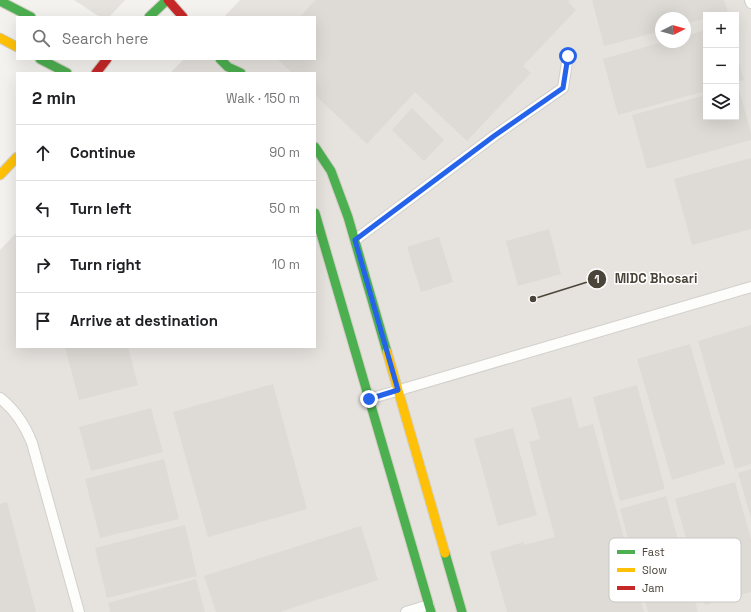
<!DOCTYPE html>
<html lang="en">
<head>
<meta charset="utf-8">
<style>
  :root { --surface:#fff; --page:#f6f6f6; --text:#202124; --muted:#757577; --line:#e0e0e0 }
  body { margin:0; font-family:"Space Grotesk",sans-serif; background:var(--page); color:var(--text) }
  .controls { position:absolute; right:12px; top:12px; display:grid; overflow:hidden; border-radius:0px; box-shadow:0 4px 16px #0002 }
  .controls button { width:36px; height:36px; display:grid; place-items:center; padding:0; border:0; border-bottom:1px solid var(--line); background:var(--surface); color:var(--text); font:20px sans-serif }
  .compass { position:absolute; left:655px; top:12px; width:36px; height:36px; border-radius:50%; background:var(--surface); box-shadow:0 4px 16px #0002; rotate:85deg }
  .stop { position:absolute; width:12px; height:12px; margin:-9px; border:3px solid #2563eb; border-radius:50%; background:#fff }
  .stop.end { background:#2563eb; border-color:#fff; box-shadow:0 1px 4px #0008 }
  .list { margin:0; padding:0; list-style:none }
  h2 { display:flex; justify-content:space-between; align-items:center; height:52px; margin:0; padding:0 16px; font-size:17px }
  h2 small { font-size:13px; font-weight:400; color:var(--muted) }
  .list li { display:grid; grid-template-columns:26px 1fr auto; gap:12px; align-items:center; box-sizing:border-box; height:56px; padding:0 16px; border-top:1px solid var(--line) }
  .list b { display:block; font-size:15px; white-space:nowrap }
  .list em { font-size:13px; font-style:normal; color:var(--muted) }
  .icon { flex:none; width:22px; height:22px; fill:none; stroke:currentColor; stroke-width:2; stroke-linecap:round; stroke-linejoin:round }
  .map { position:relative; flex:none; width:751px; height:612px; overflow:hidden }
  .search { position:absolute; background:var(--surface); box-shadow:0 4px 16px #0002; left:16px; top:16px; width:300px; height:44px; display:flex; align-items:center; gap:10px; box-sizing:border-box; padding:0 14px; border-radius:0px; color:var(--muted); font-size:15px }
  .panel { position:absolute; background:var(--surface); box-shadow:0 4px 16px #0002; left:16px; top:72px; width:300px; height:276px; border-radius:0px }
  .map>svg:first-child { display:block }
</style>
</head>
<body>
<div class="map">
<svg width="751" height="612" viewBox="0 0 751 612">
  <rect width="100%" height="100%" fill="#f4f2ee"/>
  <g fill="#e6e2de" fill-rule="evenodd">
    <path d="M74 0H125L109 17H100Z"/>
    <path d="M240 0H751V612H0V250L17 232V347H315V73H170L184 59H315V17H224ZM706 15H736V117H706ZM661 18H685V42H661Z"/>
  </g>
  <g fill="#dedbd6">
    <path d="M315 0H570L568 2 576 10 523 66 531 73 467 141 415 92 367 144 315 95V73H292L277 59H315V17H300Z"/>
    <path d="M592 0H724L728 12 718 15H706V18L685 24V18H661V31L604 46Z"/>
    <path d="M706 30V91L618 115 603 59 663 42H685V36Z"/>
    <path d="M736 53 744 80 736 82Z"/>
    <path d="M738 86 751 133V140L647 169 632 115 706 95V117H736V87Z"/>
    <path d="M412 108 444 140 424 161 392 130Z"/>
    <path d="M751 158V229L692 245 674 179Z"/>
    <path d="M549 229 561 274 518 286 506 241Z"/>
    <path d="M439 237 453 282 421 292 407 247Z"/>
    <path d="M751 325V464L735 469 698 341Z"/>
    <path d="M690 344 725 464 672 480 637 359Z"/>
    <path d="M65 347H128L138 385 79 400Z"/>
    <path d="M273 384 307 509 208 537 173 412Z"/>
    <path d="M637 385 665 489 620 501 593 397Z"/>
    <path d="M571 397 579 428 593 424 644 612H507L490 552 524 542V545L555 537 529 442 540 439 531 408Z"/>
    <path d="M151 408 163 452 91 471 79 427Z"/>
    <path d="M513 428 537 515 498 526 474 439Z"/>
    <path d="M164 459 179 519 100 538 85 479Z"/>
    <path d="M751 469V518L738 473Z"/>
    <path d="M735 482 751 539V592L705 605 675 499Z"/>
    <path d="M666 496 698 612H648L620 509Z"/>
    <path d="M7 502 36 612H0V504Z"/>
    <path d="M185 525 197 576 107 598 95 548Z"/>
    <path d="M361 526 378 580 280 612H216L204 576Z"/>
    <path d="M196 579 205 612H110L108 603Z"/>
  </g>
  <g fill="none" stroke-linecap="round" stroke-linejoin="round">
    <defs>
      <g id="lane">
        <path d="M750 0 751 3"/>
        <path d="M355 240 494 136 563 88 568 56"/>
        <path d="M0 398C15 410 25 425 32 443L79 612"/>
        <path d="M369 399 751 287"/>
        <path d="M406 612 429 605"/>
      </g>
      <g id="fast">
        <path d="M0 1 31 17"/>
        <path d="M149 17 167 0"/>
        <path d="M40 59 67 73"/>
        <path d="M220 59 228 67 241 73"/>
        <path d="M315 147 331 171 348 217 387 352"/>
        <path d="M315 213 431 612"/>
        <path d="M445 553 462 612"/>
      </g>
      <g id="slow">
        <path d="M0 38 17 47"/>
        <path d="M0 175 17 157"/>
        <path d="M387 352 445 553"/>
      </g>
      <g id="jam">
        <path d="M168 0 183 17"/>
        <path d="M96 73 107 59"/>
      </g>
    </defs>
    <use href="#lane" stroke="#d2d0cb" stroke-width="12"/>
    <use href="#fast" stroke="#d3cfc5" stroke-width="11"/>
    <use href="#slow" stroke="#d3cfc5" stroke-width="11"/>
    <use href="#jam" stroke="#d3cfc5" stroke-width="11"/>
    <use href="#lane" stroke="#fdfdfc" stroke-width="10"/>
    <use href="#fast" stroke="#4caf50" stroke-width="9"/>
    <use href="#slow" stroke="#ffc107" stroke-width="9"/>
    <use href="#jam" stroke="#c62828" stroke-width="9"/>
  </g>
  <g fill="none" stroke-linecap="round" stroke-linejoin="round">
    <path stroke="#2563eb" stroke-width="5" d="M369 399 398 390 355 240 494 136 563 88 568 56"/>
  </g>
  <rect x="609" y="538" width="132" height="64" rx="6" fill="#fff" stroke="#c9c7c4" stroke-width="1"/>
  <rect x="617" y="550" width="18" height="4" fill="#4caf50"/>
  <rect x="617" y="568" width="18" height="4" fill="#ffc107"/>
  <rect x="617" y="586" width="18" height="4" fill="#c62828"/>
  <g font-size="11" fill="#4b4439">
    <text x="642" y="556">Fast</text>
    <text x="642" y="574">Slow</text>
    <text x="642" y="592">Jam</text>
  </g>
  <path fill="none" stroke="#4b4439" stroke-width="1.5" d="M533 299L597 279"/>
  <g fill="#4b4439" stroke="#fff" stroke-width="1.5">
    <circle cx="533" cy="299" r="4"/>
    <circle cx="597" cy="279" r="10"/>
  </g>
  <g font-size="12" text-anchor="middle" font-weight="bold" fill="#fff">
    <text x="597" y="283">1</text>
  </g>
  <g font-size="13" text-anchor="middle" font-weight="bold" fill="#4b4439" stroke="#fff" stroke-width="3" stroke-linejoin="round" paint-order="stroke">
    <text x="656" y="283">MIDC Bhosari</text>
  </g>
</svg>
<div class="controls">
<button>+</button>
<button>−</button>
<button><svg class="icon" aria-label="layers" viewBox="0 0 24 24"><path d="M12 4l9 5-9 5-9-5zM3 14l9 5 9-5"/></svg></button>
</div>
<svg class="compass" viewBox="-18 -18 36 36"><path d="M0-13l5 13h-10z" fill="#e53935"/><path d="M0 13l5-13h-10z" fill="#757577"/></svg>
<div class="stop" style="left:568px;top:56px"></div>
<div class="stop end" style="left:369px;top:399px"></div>
<div class="search"><svg class="icon" aria-label="search" viewBox="0 0 24 24"><circle cx="10" cy="10" r="6"/><path d="M15 15l6 6"/></svg>Search here</div>
<section class="panel">
<h2>2 min<small>Walk · 150 m</small></h2>
<ul class="list">
<li><svg class="icon" aria-label="ahead" viewBox="0 0 24 24"><path d="M12 20V5M6 11l6-6 6 6"/></svg><div><b>Continue</b></div><em>90 m</em></li>
<li><svg class="icon" aria-label="left" viewBox="0 0 24 24"><path d="M17 20v-9H6M10 6l-5 5 5 5"/></svg><div><b>Turn left</b></div><em>50 m</em></li>
<li><svg class="icon" aria-label="right" viewBox="0 0 24 24"><path d="M7 20v-9h11M14 6l5 5-5 5"/></svg><div><b>Turn right</b></div><em>10 m</em></li>
<li><svg class="icon" aria-label="arrive" viewBox="0 0 24 24"><path d="M6 21V4h12l-3 4 3 4H6"/></svg><div><b>Arrive at destination</b></div></li>
</ul>
</section>
</div>
</body>
</html>
